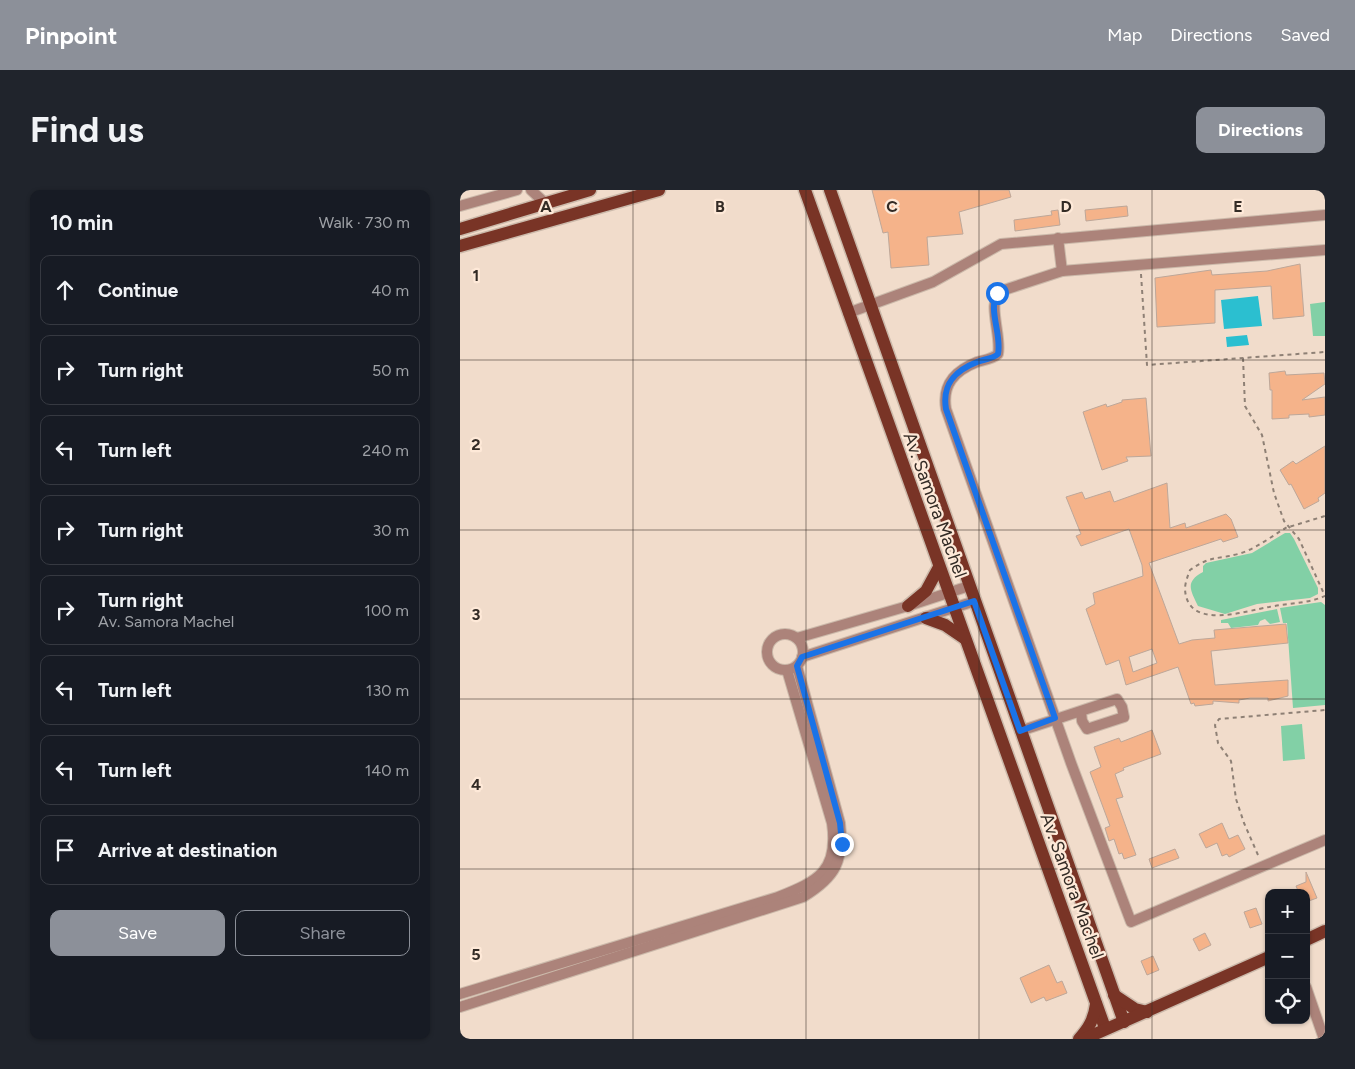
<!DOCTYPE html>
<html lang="en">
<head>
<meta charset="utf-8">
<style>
  :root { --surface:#171b24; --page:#20242c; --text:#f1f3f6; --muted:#9ea1a6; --line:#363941; --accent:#8c9099 }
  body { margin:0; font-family:Figtree,sans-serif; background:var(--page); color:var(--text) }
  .controls { position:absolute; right:15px; bottom:15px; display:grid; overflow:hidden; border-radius:10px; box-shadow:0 1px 4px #0004 }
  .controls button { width:45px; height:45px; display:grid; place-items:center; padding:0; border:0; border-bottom:1px solid var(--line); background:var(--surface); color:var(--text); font:25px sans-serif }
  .stop { position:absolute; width:15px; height:15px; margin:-11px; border:4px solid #1a73e8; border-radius:50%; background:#fff }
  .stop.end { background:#1a73e8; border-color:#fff; box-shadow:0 1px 5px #0008 }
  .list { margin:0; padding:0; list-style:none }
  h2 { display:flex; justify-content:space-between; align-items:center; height:65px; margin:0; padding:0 20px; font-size:21px }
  h2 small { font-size:16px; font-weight:400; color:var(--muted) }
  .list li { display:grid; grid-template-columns:32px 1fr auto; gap:15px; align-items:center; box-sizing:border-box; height:70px; margin:0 10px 10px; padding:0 10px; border:1px solid var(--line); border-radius:10px }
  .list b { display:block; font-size:19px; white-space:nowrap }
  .list p { margin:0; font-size:16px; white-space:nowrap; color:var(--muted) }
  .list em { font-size:16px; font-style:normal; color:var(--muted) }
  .actions { display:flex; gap:10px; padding:15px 20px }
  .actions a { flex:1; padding:11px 0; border:1px solid var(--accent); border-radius:10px; text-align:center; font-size:18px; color:var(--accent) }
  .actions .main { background:var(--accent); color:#fff }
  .icon { flex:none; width:28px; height:28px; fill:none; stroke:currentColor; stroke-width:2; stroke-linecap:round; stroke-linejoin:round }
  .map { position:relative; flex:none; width:865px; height:849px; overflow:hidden; border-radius:10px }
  header { display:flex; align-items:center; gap:30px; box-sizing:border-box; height:70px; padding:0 25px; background:var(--accent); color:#fff }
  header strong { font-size:24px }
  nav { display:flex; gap:28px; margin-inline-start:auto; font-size:18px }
  .intro { display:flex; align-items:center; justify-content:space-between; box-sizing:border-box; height:120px; padding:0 30px }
  h1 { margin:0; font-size:35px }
  .button { padding:12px 22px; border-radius:10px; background:var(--accent); color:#fff; font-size:18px; font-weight:700 }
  main { display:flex; gap:30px; padding:0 30px }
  aside { flex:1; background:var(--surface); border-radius:10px; box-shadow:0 1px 4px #0004 }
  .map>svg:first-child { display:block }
</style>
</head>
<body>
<header>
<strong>Pinpoint</strong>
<nav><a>Map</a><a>Directions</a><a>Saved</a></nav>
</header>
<div class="intro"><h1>Find us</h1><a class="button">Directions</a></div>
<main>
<aside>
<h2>10 min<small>Walk · 730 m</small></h2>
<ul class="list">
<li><svg class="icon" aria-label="ahead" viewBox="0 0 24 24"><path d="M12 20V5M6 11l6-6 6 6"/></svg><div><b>Continue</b></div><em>40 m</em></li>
<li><svg class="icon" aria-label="right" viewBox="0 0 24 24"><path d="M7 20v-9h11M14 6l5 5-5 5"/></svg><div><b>Turn right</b></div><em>50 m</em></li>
<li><svg class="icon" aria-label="left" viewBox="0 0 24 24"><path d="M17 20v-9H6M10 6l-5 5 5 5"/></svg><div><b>Turn left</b></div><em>240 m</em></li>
<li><svg class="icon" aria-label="right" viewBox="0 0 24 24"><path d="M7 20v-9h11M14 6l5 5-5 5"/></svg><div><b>Turn right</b></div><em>30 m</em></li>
<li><svg class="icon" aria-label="right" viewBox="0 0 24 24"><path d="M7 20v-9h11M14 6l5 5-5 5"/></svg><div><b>Turn right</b><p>Av. Samora Machel</p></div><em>100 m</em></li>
<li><svg class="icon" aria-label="left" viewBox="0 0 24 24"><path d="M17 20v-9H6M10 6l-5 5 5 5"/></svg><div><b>Turn left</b></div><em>130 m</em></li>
<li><svg class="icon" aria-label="left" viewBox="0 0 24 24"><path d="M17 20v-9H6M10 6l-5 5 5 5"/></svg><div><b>Turn left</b></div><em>140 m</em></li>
<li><svg class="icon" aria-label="arrive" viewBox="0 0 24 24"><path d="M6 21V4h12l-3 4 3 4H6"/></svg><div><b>Arrive at destination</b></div></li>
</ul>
<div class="actions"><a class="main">Save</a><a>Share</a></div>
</aside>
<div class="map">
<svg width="865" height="849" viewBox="0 0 865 849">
  <rect width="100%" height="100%" fill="#f1dccb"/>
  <g fill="#82d0a6">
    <path d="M865 112V146H853L850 114Z"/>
    <path d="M825 343H830L834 349 858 398V404L850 408 797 414 765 424 738 416C731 401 724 392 743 382V376L746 373 792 363Z"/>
    <path d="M861 412 865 415V515L833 518 827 433H823L820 418Z"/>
    <path d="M817 419 820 432 810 434 805 429 800 431 798 435 771 438 768 433H761V430Z"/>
    <path d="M842 534 845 569 823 571 821 536Z"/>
  </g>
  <g fill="#2bbfd0">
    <path d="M798 106 802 136 764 139 761 110Z"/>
    <path d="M787 145 789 155 767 157 766 147Z"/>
  </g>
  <g fill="#f5b38a" stroke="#bda799" fill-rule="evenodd">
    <path d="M412 0H549L551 7 499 22 503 44 467 47 469 75 431 78 428 42 423 43Z"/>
    <path d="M667 16 668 26 626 31 625 20Z"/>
    <path d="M598 20 600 35 555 41 554 30 592 25 591 21Z"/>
    <path d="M840 74 844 126 813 129 811 96 755 100V133L697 137 695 88 751 80 752 85 807 81Z"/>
    <path d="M825 181 826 185 864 183 865 194 842 210 865 207V225L849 227V224L829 225V228L812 229V200H810L809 183Z"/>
    <path d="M686 208 691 266 666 267 668 271 642 280 623 222 646 214 647 217 662 212V210Z"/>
    <path d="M865 256V303L858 308 859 311 844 319 831 294 829 295 820 280 833 271 836 274Z"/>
    <path d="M707 293 710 338 725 333 726 338 766 324 771 329 778 347 763 352 761 349 689 373 719 454 732 450 755 448 754 440 826 434 828 453 751 461 755 495 828 490V506L808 511V508H790L779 510V513L753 511V514L735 516 734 513 731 514 718 477 666 495 659 470 646 475 626 419 635 414 633 403 683 386 682 375 669 339 621 356 616 346 621 344 606 307 622 302 625 309 650 301 654 312ZM692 459 697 473 673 482 669 467Z"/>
    <path d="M692 540 701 564 663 578 664 580 655 584 663 607 656 609 676 665 664 669 662 663 659 664 654 649 649 651 645 638 650 636 630 582 641 577 634 557 659 548 661 552Z"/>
    <path d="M762 633 769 649 778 645 785 659 769 667 767 664 762 666 757 653 746 658 739 644Z"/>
    <path d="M715 659 719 668 692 678 689 669Z"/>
    <path d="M846 682 857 708 846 712V703H839L836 696 846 692Z"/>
    <path d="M796 718 802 734 790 738 784 722Z"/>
    <path d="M745 743 751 755 739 761 733 749Z"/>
    <path d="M693 766 699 780 687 785 681 771Z"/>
    <path d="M589 775 597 793 602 791 607 803 586 811 584 807 571 813 560 788Z"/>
  </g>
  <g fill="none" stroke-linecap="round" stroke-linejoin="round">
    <defs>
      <g id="minor">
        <path d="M71 0 85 13"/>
        <path d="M0 16 57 0"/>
        <path d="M598 48 602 81"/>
        <path d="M865 60 602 81 541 101C526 111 542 146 538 164 533 169 524 170 517 172 494 181 482 195 486 219L611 573 671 732 865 650"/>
        <path d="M388 123 473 92 541 54 865 25"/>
        <circle cx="325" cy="462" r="18"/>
        <path d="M337 448 448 416 509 396"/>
        <path d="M342 467 515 411"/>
        <path d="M560 541 657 509 662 517 664 527 627 539 622 531 621 522"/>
        <path d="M846 797 864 849"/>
        <path d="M0 804 318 707C358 691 379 681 372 633L327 480"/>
        <path d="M0 817 343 707C376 687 384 671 380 633L337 476"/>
      </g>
      <g id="major">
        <path d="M345 0 645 838"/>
        <path d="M370 0 664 832"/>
        <path d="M0 39 130 0"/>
        <path d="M0 56 199 0"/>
        <path d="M448 416 466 401 479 377"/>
        <path d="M466 428 485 435 504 448"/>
        <path d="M846 750 865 741"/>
        <path d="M654 805 675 819 687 822"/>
        <path d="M619 849C629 838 634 829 636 814"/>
        <path d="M624 849 809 767"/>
      </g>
    </defs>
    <use href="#minor" stroke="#cbb9aa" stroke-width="12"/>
    <use href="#major" stroke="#cbb9aa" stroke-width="15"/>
    <g stroke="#8e8075" stroke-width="2" stroke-dasharray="4 4" stroke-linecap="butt">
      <path d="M681 84 687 175 865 162"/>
      <path d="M783 168 785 216 802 245 814 303 824 331 839 349 865 406C847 414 828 413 809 417 785 421 727 441 725 399 725 393 728 385 730 380 752 365 755 370 778 364 796 359 812 346 827 337H829L865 326"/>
      <path d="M798 665 784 633 776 609 771 571 758 553 755 535 759 529 865 520"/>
    </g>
    <use href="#minor" stroke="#ac837a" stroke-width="10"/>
    <use href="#major" stroke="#793426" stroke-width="12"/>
  </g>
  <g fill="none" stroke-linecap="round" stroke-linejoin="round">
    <path stroke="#1a73e8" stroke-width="6" d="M382 654 380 633 337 476 342 467 514 411 560 541 595 528 486 219C482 195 494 181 517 172 524 169 533 169 538 164 542 144 528 121 537 103"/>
  </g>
  <path fill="none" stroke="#332b25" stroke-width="1" stroke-opacity="0.55" d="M173 0V849M346 0V849M519 0V849M692 0V849M0 170H865M0 340H865M0 509H865M0 679H865"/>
  <g text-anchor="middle" stroke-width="4.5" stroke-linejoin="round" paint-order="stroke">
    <g font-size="18" fill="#332b25" stroke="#fee9d8">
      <text transform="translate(475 315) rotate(70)" y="6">Av. Samora Machel</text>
      <text transform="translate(612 696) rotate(70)" y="6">Av. Samora Machel</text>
    </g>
  </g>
  <g font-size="16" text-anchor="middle" font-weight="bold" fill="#332b25" stroke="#fee9d8" stroke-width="4.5" stroke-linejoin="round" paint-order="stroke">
    <text x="86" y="22">A</text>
    <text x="260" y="22">B</text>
    <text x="432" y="22">C</text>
    <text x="606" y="22">D</text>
    <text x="778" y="22">E</text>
    <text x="16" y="91">1</text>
    <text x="16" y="260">2</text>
    <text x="16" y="430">3</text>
    <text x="16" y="600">4</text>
    <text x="16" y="770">5</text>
  </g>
</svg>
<div class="controls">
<button>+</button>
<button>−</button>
<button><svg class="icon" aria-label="locate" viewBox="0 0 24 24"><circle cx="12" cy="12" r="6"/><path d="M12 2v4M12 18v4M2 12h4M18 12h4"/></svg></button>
</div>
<div class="stop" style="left:537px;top:103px"></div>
<div class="stop end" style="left:382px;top:654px"></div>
</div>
</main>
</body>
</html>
